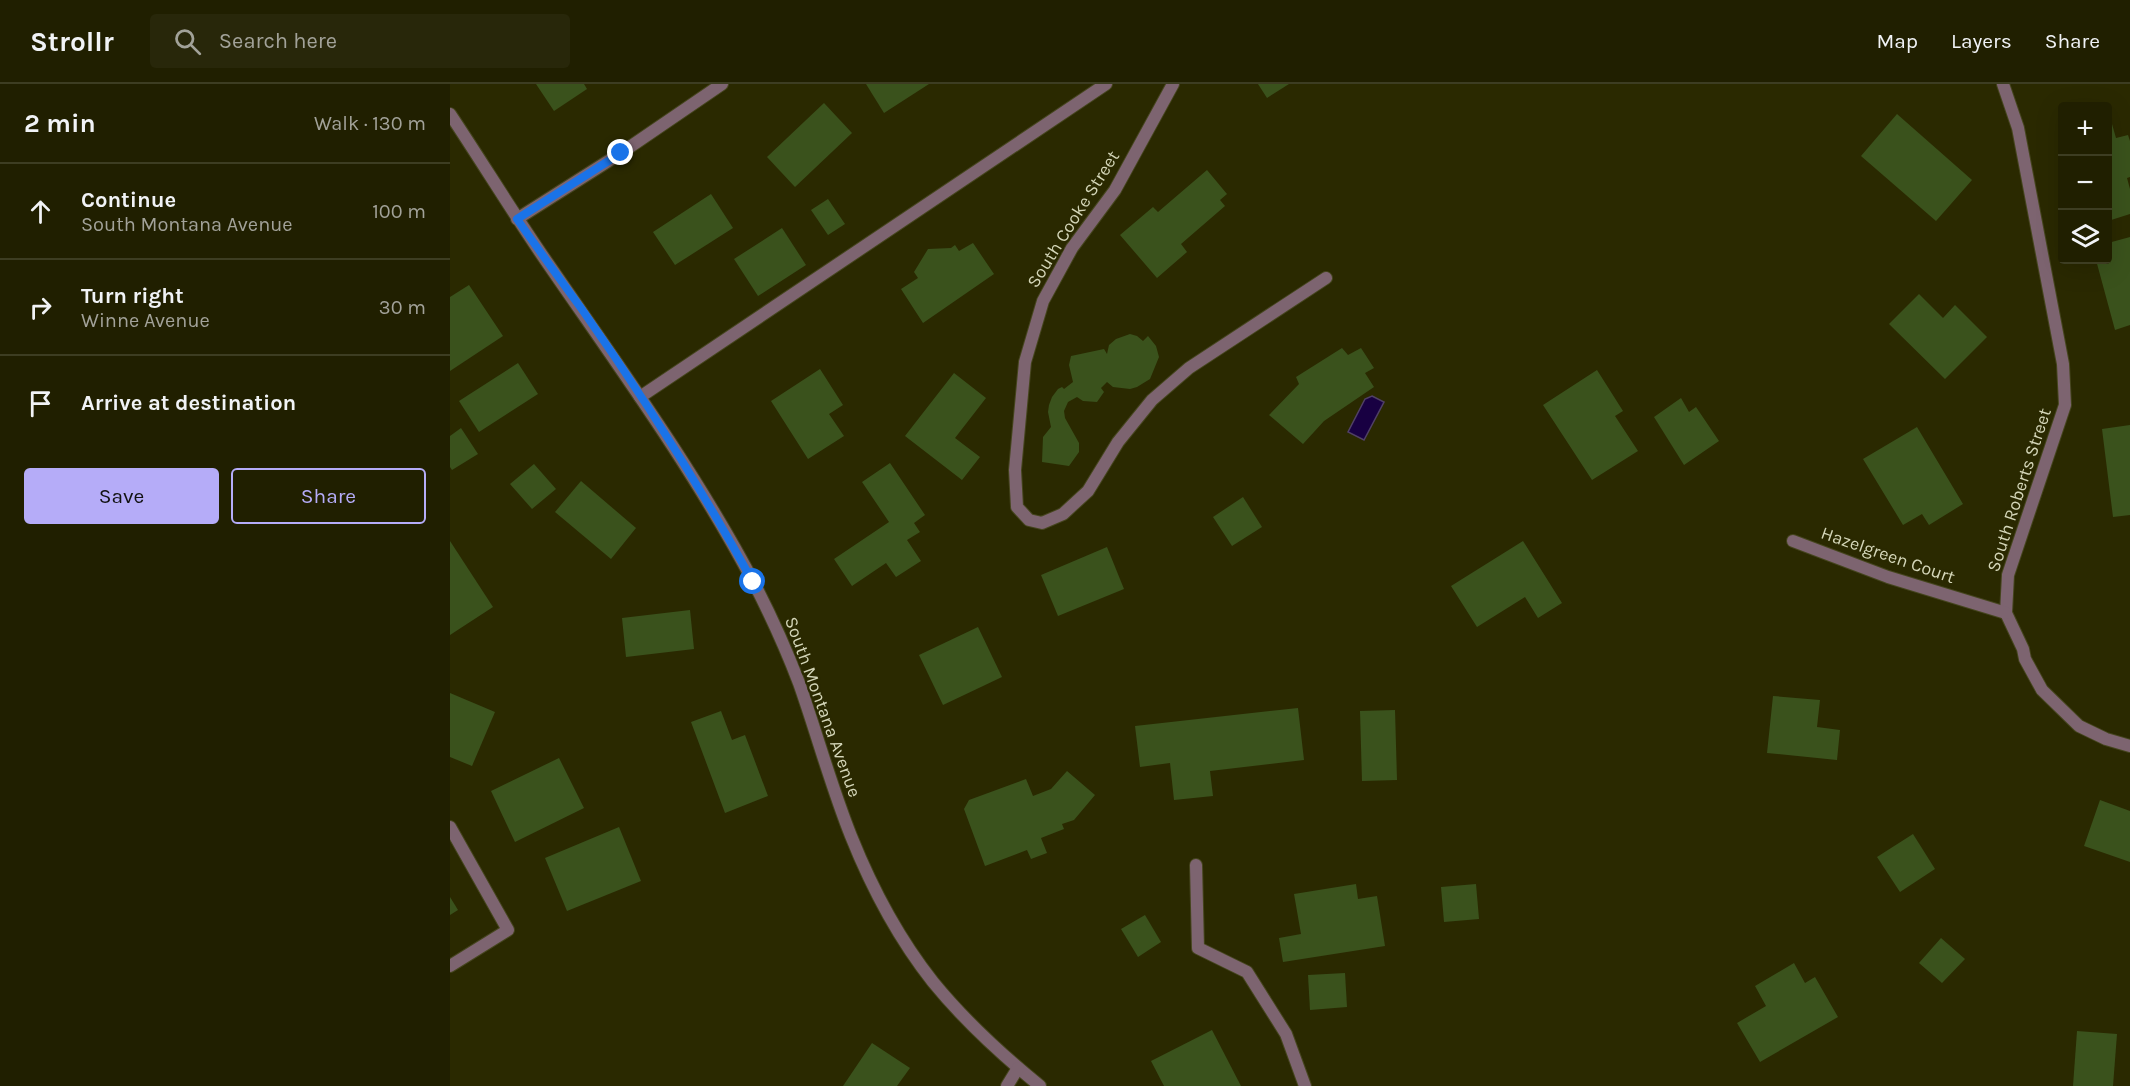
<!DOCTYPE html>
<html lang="en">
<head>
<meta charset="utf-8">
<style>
  :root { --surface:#201f00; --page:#28270a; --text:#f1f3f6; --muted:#a2a299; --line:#3d3d22; --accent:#b5acf8 }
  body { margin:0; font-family:Karla,sans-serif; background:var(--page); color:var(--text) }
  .controls { position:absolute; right:18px; top:18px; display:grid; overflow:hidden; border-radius:6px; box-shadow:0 6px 24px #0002 }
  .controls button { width:54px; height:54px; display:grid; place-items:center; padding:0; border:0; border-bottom:2px solid var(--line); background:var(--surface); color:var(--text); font:30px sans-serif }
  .stop { position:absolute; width:18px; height:18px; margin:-14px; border:4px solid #1a73e8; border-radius:50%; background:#fff }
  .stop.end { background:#1a73e8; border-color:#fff; box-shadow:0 2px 6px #0008 }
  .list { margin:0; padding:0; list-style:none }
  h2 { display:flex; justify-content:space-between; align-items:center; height:78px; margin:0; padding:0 24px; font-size:26px }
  h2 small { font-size:20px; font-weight:400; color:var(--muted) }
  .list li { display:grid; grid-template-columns:39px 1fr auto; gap:18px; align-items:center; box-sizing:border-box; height:96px; padding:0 24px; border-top:2px solid var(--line) }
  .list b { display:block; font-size:22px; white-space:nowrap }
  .list p { margin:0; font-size:20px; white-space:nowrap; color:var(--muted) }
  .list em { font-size:20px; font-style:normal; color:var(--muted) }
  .actions { display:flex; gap:12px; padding:18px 24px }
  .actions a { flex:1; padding:14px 0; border:2px solid var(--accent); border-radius:6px; text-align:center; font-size:21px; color:var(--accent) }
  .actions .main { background:var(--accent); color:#111 }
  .icon { flex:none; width:33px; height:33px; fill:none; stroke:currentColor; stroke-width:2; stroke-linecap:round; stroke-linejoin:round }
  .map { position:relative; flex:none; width:1680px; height:1002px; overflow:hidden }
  header { display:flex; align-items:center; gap:36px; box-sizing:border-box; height:84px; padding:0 30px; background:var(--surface); border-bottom:2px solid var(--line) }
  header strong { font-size:28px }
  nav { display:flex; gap:33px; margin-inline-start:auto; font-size:21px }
  .search { width:420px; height:54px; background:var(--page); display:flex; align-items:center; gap:15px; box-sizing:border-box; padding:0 21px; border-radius:6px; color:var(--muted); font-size:22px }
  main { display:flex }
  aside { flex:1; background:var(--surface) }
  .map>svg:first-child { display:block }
</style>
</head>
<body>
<header>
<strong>Strollr</strong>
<div class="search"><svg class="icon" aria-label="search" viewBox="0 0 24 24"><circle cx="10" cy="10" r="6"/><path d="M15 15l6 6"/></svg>Search here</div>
<nav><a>Map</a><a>Layers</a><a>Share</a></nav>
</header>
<main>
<aside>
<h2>2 min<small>Walk · 130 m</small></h2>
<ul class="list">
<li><svg class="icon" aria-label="ahead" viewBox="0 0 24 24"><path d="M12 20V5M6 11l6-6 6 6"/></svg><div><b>Continue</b><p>South Montana Avenue</p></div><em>100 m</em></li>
<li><svg class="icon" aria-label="right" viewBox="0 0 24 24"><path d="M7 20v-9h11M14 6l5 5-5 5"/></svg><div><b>Turn right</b><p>Winne Avenue</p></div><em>30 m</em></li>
<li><svg class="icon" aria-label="arrive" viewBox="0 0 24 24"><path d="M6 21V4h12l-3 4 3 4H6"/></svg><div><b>Arrive at destination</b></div></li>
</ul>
<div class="actions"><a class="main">Save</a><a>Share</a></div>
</aside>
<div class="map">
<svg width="1680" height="1002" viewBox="0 0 1680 1002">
  <rect width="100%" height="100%" fill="#2a2900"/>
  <path fill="#180042" stroke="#504065" stroke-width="1.5" d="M922 312 934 318 914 356 898 348 915 315Z"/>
  <g fill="#3a521c">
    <path d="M86 0H134L137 5 104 27Z"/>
    <path d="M416 0H479L434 29Z"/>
    <path d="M808 0H839L817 14Z"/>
    <path d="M374 19 402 49 345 103 317 73Z"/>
    <path d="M1658 26 1666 54 1678 51 1680 57V93L1677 94 1680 105V130L1658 137Z"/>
    <path d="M1447 30 1522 96 1486 137 1411 72Z"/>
    <path d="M757 86 777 110 770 116 775 122 731 160 737 168 707 194 670 151 703 123 708 128Z"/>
    <path d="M261 110 283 144 225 181 203 148Z"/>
    <path d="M378 115 395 140 378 151 361 126Z"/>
    <path d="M332 144 356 181 308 212 284 175Z"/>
    <path d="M1680 153V241L1665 246 1646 176H1658V159Z"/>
    <path d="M523 159 544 190 473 239 451 205 468 194 464 188 478 165 501 164 505 161 509 167Z"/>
    <path d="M19 201 53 252 0 287V213Z"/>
    <path d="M1469 210 1493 234 1505 221 1537 253 1495 295 1439 240Z"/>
    <path d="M680 250 687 252 693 257 698 252 706 262 709 273 700 295 687 303 680 305 663 303 657 298 651 304 654 308 647 318 633 317 627 313 618 318 614 327 615 334 629 359V368L619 382 592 378 593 353 601 343 598 328 599 321 602 313 608 305 612 303 614 305 623 298 619 281 621 272 654 265 657 270 659 261 666 255Z"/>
    <path d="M892 264 898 271 911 264 924 284 915 289 924 303 874 337 853 360 819 331 849 300 846 293Z"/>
    <path d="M68 279 88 310 29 348 9 317Z"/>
    <path d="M370 285 393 321 379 330 394 352 358 375 321 317Z"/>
    <path d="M1147 286 1173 327 1165 332 1188 367 1142 396 1093 321Z"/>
    <path d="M504 289 536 314 505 354 530 373 512 396 455 352Z"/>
    <path d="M1231 314 1239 328 1246 323 1269 357 1234 381 1204 333Z"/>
    <path d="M1680 341V431L1663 433 1652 345Z"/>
    <path d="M1467 343 1513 420 1479 441 1472 430 1453 441 1413 375Z"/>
    <path d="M11 344 28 370 2 386 0 383V352Z"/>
    <path d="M440 379 475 431 464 439 470 448 457 456 471 477 446 493 436 479 402 502 384 475 439 438 412 398Z"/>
    <path d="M84 380 106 405 82 425 60 400Z"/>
    <path d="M131 397 186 444 161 475 105 428Z"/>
    <path d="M793 413 812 443 782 462 763 433Z"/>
    <path d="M0 457 43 523 0 551Z"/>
    <path d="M1073 457 1112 519 1088 534 1075 513 1027 543 1001 502Z"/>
    <path d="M657 463 674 505 608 532 591 491Z"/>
    <path d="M240 526 244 565 176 573 172 534Z"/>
    <path d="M528 543 552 593 493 621 469 571Z"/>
    <path d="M0 609 45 628 22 682 0 673Z"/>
    <path d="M1323 612 1370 616 1367 643 1390 646 1387 676 1317 669Z"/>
    <path d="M848 624 854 676 760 687 763 712 724 716 720 679 690 683 685 642Z"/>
    <path d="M945 626 947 696 912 697 910 627Z"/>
    <path d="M271 627 282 656 295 651 318 712 275 729 241 638Z"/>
    <path d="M109 674 134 724 65 758 41 707Z"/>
    <path d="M617 687 645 711 624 736 612 740 614 745 591 754 597 769 581 775 577 766 535 782 514 725 519 716 576 695 583 712 601 705Z"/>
    <path d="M1650 716 1680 727V778L1634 762Z"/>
    <path d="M169 743 191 797 117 827 95 774Z"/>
    <path d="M1463 750 1485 785 1450 808 1427 773Z"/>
    <path d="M906 800 908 815 927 812 935 862 833 878 829 854 851 850 844 810Z"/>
    <path d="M1026 800 1029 835 994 838 991 803Z"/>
    <path d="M0 813 8 826 0 831Z"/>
    <path d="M695 831 711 858 688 873 671 845Z"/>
    <path d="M1491 854 1515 875 1492 899 1469 879Z"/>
    <path d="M1344 879 1355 899 1365 893 1388 933 1310 978 1287 939 1316 922 1305 902Z"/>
    <path d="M895 889 897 923 860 926 858 891Z"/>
    <path d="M762 946 791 1002H714L701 977Z"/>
    <path d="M1627 947 1667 950 1663 1002H1623Z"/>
    <path d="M422 959 460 984 447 1002H393Z"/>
  </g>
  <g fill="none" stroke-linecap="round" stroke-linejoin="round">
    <defs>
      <g id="lane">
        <path d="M190 313 656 0"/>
        <path d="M0 743 58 846 0 882"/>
      </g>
      <g id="street">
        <path d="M723 0 665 106 622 164 593 217 575 278 565 386 567 423 579 436 592 439 613 430 638 407 668 358 702 316 739 284 876 194"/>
        <path d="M1553 0 1568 44 1613 280 1615 321 1558 491 1556 529 1573 565 1575 575 1592 606 1629 642 1656 655 1680 662"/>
        <path d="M0 30C34 81 66 134 101 184 172 287 246 389 304 499 321 532 336 565 349 599 367 650 381 702 401 752 421 802 449 855 483 898 514 936 552 971 590 1002"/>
        <path d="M67 135 171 69 272 0"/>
        <path d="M1343 457 1438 493 1556 529"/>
        <path d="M746 781 748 864 797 888 836 950 855 1002"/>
        <path d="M557 1002 568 984"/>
      </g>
    </defs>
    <use href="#lane" stroke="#45451d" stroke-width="14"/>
    <use href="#street" stroke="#45451d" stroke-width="14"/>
    <use href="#lane" stroke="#7d6470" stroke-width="12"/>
    <use href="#street" stroke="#7d6470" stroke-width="12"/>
  </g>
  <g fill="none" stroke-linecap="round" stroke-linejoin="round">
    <path stroke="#1a73e8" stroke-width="8" d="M171 69 67 135C88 165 109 194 131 224 193 312 251 404 303 498"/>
  </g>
  <g text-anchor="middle" stroke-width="4.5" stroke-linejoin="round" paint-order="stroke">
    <g font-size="18" fill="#d4d6b8" stroke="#2a2900">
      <text transform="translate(623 135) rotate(-58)" y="6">South Cooke Street</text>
      <text transform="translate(1569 406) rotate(-72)" y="6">South Roberts Street</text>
      <text transform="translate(1438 471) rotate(19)" y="6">Hazelgreen Court</text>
      <text transform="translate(373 623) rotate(70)" y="6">South Montana Avenue</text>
    </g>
  </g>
</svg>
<div class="controls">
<button>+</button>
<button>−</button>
<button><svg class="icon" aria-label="layers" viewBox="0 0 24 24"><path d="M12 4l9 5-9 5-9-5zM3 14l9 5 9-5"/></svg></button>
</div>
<div class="stop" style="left:303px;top:498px"></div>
<div class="stop end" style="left:171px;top:69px"></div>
</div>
</main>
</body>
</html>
